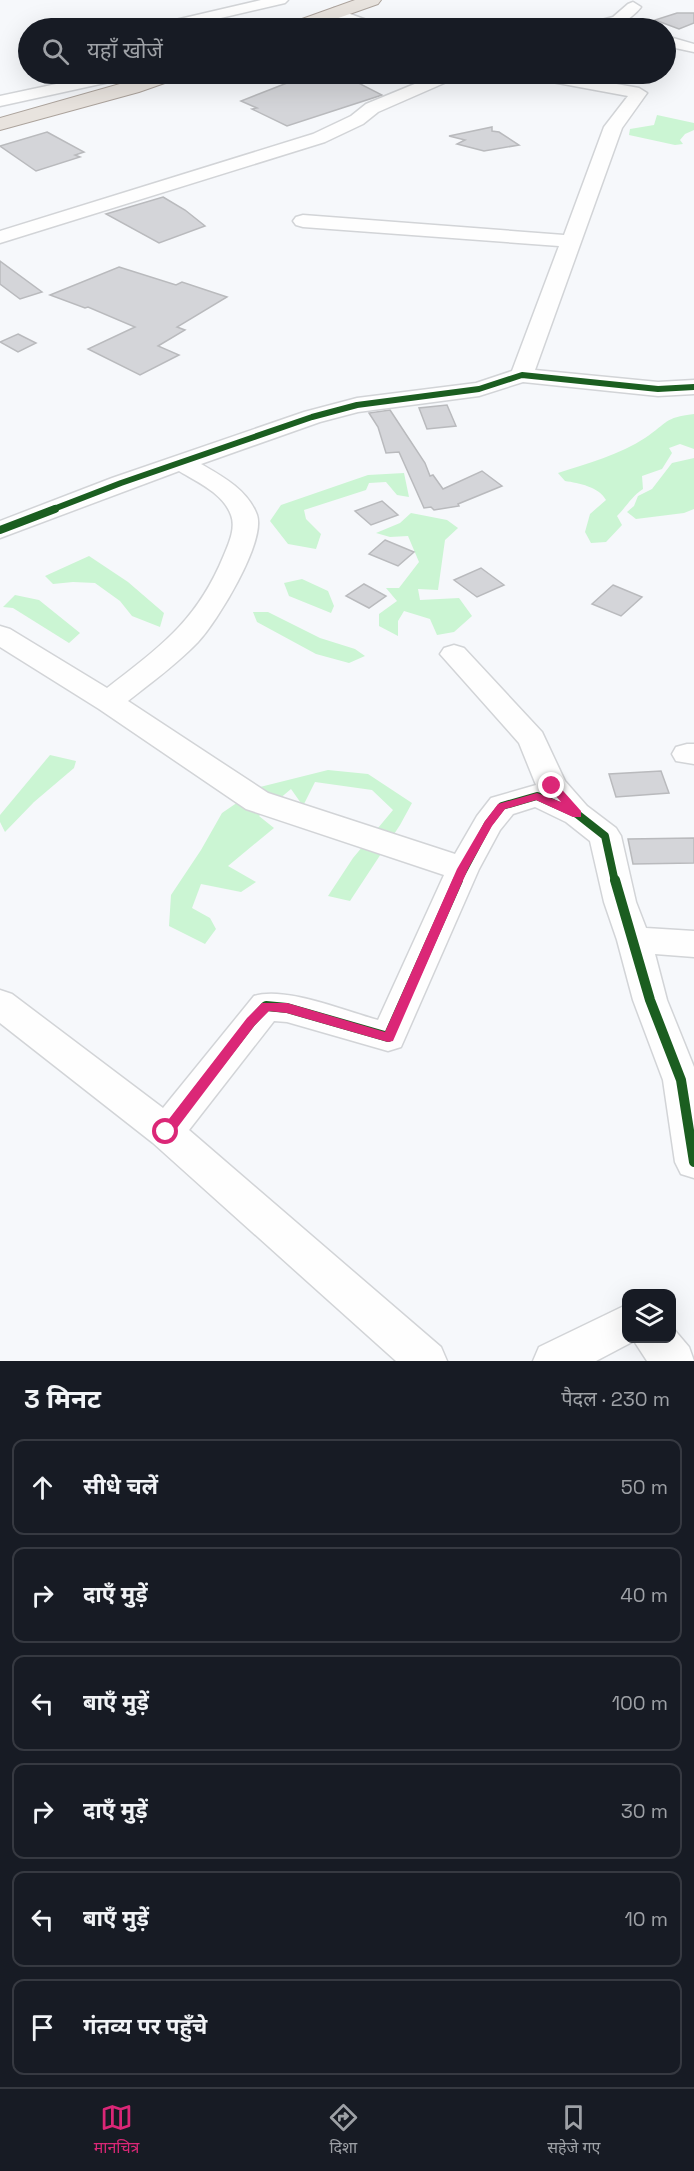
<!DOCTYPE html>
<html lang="hi">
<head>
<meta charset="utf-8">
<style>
  :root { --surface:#171b24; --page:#20242c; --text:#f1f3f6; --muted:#9ea1a6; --line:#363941; --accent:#db2777 }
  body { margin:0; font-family:"Space Grotesk","Noto Sans Devanagari",sans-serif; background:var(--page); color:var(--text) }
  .controls { position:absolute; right:18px; bottom:18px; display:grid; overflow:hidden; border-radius:12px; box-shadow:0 6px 24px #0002 }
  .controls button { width:54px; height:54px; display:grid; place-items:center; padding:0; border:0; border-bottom:2px solid var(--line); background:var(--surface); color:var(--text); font:30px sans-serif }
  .stop { position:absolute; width:18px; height:18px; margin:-14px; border:4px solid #db2777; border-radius:50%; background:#fff }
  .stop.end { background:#db2777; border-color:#fff; box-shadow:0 2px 6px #0008 }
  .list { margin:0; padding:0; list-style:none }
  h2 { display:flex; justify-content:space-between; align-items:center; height:78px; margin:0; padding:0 24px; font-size:26px }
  h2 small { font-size:20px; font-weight:400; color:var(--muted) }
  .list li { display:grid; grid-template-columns:39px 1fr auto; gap:18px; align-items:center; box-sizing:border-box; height:96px; margin:0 12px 12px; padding:0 12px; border:2px solid var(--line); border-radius:12px }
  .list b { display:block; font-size:22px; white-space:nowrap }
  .list em { font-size:20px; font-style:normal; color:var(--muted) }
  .icon { flex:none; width:33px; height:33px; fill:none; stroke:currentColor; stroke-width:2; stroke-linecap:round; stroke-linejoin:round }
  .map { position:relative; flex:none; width:694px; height:1361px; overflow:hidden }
  .search { position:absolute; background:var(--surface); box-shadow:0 6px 24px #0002; left:18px; right:18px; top:18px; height:66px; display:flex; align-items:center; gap:15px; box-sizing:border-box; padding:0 21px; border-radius:33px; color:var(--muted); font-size:22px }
  .sheet { height:726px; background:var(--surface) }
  nav { display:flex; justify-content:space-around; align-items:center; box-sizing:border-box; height:84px; border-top:2px solid var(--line); background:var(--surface); font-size:16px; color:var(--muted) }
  nav a { display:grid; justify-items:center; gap:3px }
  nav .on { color:var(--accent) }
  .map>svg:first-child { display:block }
</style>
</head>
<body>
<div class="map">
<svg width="694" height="1361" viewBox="0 0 694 1361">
  <rect width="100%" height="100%" fill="#f6f8fb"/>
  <g fill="#cbf5d3">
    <path d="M657 115 694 123V130L685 134 680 140 683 144 675 145 629 135 630 129 654 125Z"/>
    <path d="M694 414V449L680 444 669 448 672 453 662 469 642 476 643 489C632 496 627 506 617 516L622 525 606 542 591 543 585 532 590 514 606 500C599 487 579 483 565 481L558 473C586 464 621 454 645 438 669 422 663 418 694 414Z"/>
    <path d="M694 458V509L684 513 636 519 627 512 634 506 638 496 652 489 672 463Z"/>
    <path d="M404 473 409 497 397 495 386 482 369 483 366 490 304 510 306 519 321 534 316 549 288 544 270 521 281 505 368 475Z"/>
    <path d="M411 513 447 520 458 528 445 540 438 590 418 589 420 600 459 598 472 616 454 632 437 635 430 619 404 611 398 621V636L379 626V614L397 601 386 588H399L419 562 408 536 390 537 376 533 400 523Z"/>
    <path d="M89 556 128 582 164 613 160 627 132 616 120 601 95 583 73 582 53 584 45 576Z"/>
    <path d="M302 579 328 591 334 606 331 613 289 596 284 583Z"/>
    <path d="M15 595 39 600 80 633 69 643 13 608 3 607Z"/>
    <path d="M253 612H268L320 638 355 649 365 656 349 663 316 654 257 622Z"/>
    <path d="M50 755 76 761 74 768 34 802 5 832 0 822V815Z"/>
    <path d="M328 770 368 774 412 803 400 825 350 901 328 896 353 858 393 810 372 790 315 782 303 806 291 789 259 816 274 828 228 866 256 882 241 892 201 884 192 908 210 918 216 929 205 944 169 926 171 895 201 850 222 813 260 787Z"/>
  </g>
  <g fill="#d4d5d9" stroke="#b9babd" stroke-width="1.5">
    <path d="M677 13H694V23L679 29 655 20Z"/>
    <path d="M310 74H341L382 95 287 126 252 109 257 108 241 101Z"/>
    <path d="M492 127V131L499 132 519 145 484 151 457 144 465 140 449 136Z"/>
    <path d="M47 132 84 152 75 155 80 157 36 171 0 146Z"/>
    <path d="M163 197 185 210 205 226 159 243 106 214Z"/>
    <path d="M0 261 42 292 20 299 0 284Z"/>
    <path d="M119 267 176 285 182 282 227 297 177 327 185 330 158 346 179 355 140 375 88 349 135 327 88 307 85 308 50 295Z"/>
    <path d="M18 334 36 343 18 352 0 342Z"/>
    <path d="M447 405 456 426 427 429 419 408Z"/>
    <path d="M390 410 425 463 430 476 433 475 443 489 482 471 502 486 458 504 459 506 434 510 431 507 424 508 399 452 386 453 378 427 369 413Z"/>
    <path d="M382 501 398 515 371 525 355 511Z"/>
    <path d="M385 540 414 552 398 566 369 554Z"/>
    <path d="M481 568 504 585 477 597 454 580Z"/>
    <path d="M364 584 386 596 369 608 346 596Z"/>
    <path d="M613 585 642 597 621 616 592 604Z"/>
    <path d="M661 771 669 793 616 797 609 774Z"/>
    <path d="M694 838V863L633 864 628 839Z"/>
  </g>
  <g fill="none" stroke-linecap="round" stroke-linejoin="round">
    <defs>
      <g id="minor">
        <path d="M261 0H288L285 3 178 28H152L154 25Z"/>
        <path d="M633 2 641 7C626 26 604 30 581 28L583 25 613 17 628 4Z"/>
        <path d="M334 8 380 25 382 28H361L329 16 326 13Z"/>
        <path d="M666 36 694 44V52L666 46Z"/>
        <path d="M103 74H131L123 79 0 106V96Z"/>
        <path d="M439 74H460L458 77 378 112 363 124 325 142 0 243V231L313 134 351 116 366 104Z"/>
        <path d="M528 74H560L639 88 647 93 622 128 535 370 658 382 694 380V394L658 396 523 382 479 396 358 412 320 422 201 464C222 476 248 490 257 515 266 542 217 622 198 642 177 664 152 682 128 701L268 793 455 854 477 816 491 798 536 785 519 743 440 654 444 648 454 645 464 648 542 732 565 781 587 806 616 828 621 836 636 902 646 928 694 931V957L655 954 667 1000 694 1067V1178L681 1174 675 1162 663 1080 633 1000 617 940 604 902 590 841 566 822 535 807 513 814 500 830 479 869 401 1047 388 1051 287 1022 274 1021 189 1130 441 1347 447 1361H396L153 1143 0 1023V990L12 994 163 1108 254 996C285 986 345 1011 378 1020L444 875 246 809 99 709 0 647V626L10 629 107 688C161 646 197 621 224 555 229 543 236 528 231 515 223 493 197 482 179 471L0 538V521L112 478 304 412 357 398 476 383 512 371 559 246 303 227 296 225 293 221 296 217 303 215 564 235 604 127 628 96 536 79Z"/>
        <path d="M687 744H694V764L676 761 672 754 676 747Z"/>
        <path d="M626 1305V1338H672V1327L689 1347 694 1361H647L634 1341 596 1361H533L539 1347Z"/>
      </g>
      <g id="major">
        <path d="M355 0H381L378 4 310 28H285L288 24Z"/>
        <path d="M155 74H182L179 78 139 92 0 130V118Z"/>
      </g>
    </defs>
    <use href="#minor" stroke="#d2d4d7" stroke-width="3"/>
    <use href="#major" stroke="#aca39c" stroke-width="2"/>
    <use href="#minor" fill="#fefefe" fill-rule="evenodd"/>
    <use href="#major" fill="#e8e3de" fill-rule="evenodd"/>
    <defs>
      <path id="cycleway-far2" d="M51 510 121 483 312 417 357 405 479 389 522 375 658 389 694 387"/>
      <g id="cycleway-far1">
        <path d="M0 530 55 509"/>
        <path d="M457 882 488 824 502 806 537 796 577 814 605 836 615 882"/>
      </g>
      <g id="cycleway">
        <path d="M615 880 650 1000 681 1080 694 1162"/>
        <path d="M166 1132 251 1022 266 1006 287 1008 388 1037 458 880"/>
      </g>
    </defs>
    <use href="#cycleway-far2" stroke="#fff" stroke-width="9"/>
    <use href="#cycleway-far1" stroke="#fff" stroke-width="11"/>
    <use href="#cycleway" stroke="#fff" stroke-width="14"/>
    <use href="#cycleway-far2" stroke="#1b5e20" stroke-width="6"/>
    <use href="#cycleway-far1" stroke="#1b5e20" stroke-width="8"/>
    <use href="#cycleway" stroke="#1b5e20" stroke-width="10"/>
  </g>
  <path fill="#db2777" d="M552 782 556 783 581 811V817H573L536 800 505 809 492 826 468 869 393 1041 388 1042 287 1013 269 1011 255 1025 171 1136H162L160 1132 162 1128 247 1018 262 1003H287L385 1032 457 869 485 821 498 804 537 793 561 802 547 786Z"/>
</svg>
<div class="controls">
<button><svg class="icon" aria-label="layers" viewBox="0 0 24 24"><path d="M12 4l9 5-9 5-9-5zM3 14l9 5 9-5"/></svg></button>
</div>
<div class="stop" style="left:166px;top:1132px"></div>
<div class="stop end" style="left:552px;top:786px"></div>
<div class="search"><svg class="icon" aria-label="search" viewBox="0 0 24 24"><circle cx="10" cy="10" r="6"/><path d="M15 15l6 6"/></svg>यहाँ खोजें</div>
</div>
<section class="sheet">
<h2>3 मिनट<small>पैदल · 230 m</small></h2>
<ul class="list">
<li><svg class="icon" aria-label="ahead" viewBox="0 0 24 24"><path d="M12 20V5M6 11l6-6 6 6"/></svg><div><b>सीधे चलें</b></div><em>50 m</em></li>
<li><svg class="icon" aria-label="right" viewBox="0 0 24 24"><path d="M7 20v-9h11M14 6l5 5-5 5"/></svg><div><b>दाएँ मुड़ें</b></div><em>40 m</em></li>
<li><svg class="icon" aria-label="left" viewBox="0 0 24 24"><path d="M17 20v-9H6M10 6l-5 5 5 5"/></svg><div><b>बाएँ मुड़ें</b></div><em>100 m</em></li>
<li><svg class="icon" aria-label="right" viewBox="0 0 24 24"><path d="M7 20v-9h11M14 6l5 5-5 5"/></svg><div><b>दाएँ मुड़ें</b></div><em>30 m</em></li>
<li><svg class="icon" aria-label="left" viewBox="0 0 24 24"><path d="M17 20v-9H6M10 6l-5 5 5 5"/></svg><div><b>बाएँ मुड़ें</b></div><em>10 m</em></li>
<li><svg class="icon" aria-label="arrive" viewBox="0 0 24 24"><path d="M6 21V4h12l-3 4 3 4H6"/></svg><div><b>गंतव्य पर पहुँचे</b></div></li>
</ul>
</section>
<nav>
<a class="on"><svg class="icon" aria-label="map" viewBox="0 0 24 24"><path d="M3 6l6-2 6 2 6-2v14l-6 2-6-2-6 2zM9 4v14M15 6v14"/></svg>मानचित्र</a>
<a><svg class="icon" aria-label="directions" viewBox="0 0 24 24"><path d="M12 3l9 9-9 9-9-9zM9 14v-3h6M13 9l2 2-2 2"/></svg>दिशा</a>
<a><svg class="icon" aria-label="saved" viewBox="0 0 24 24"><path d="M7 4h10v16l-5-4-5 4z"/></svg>सहेजे गए</a>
</nav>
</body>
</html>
